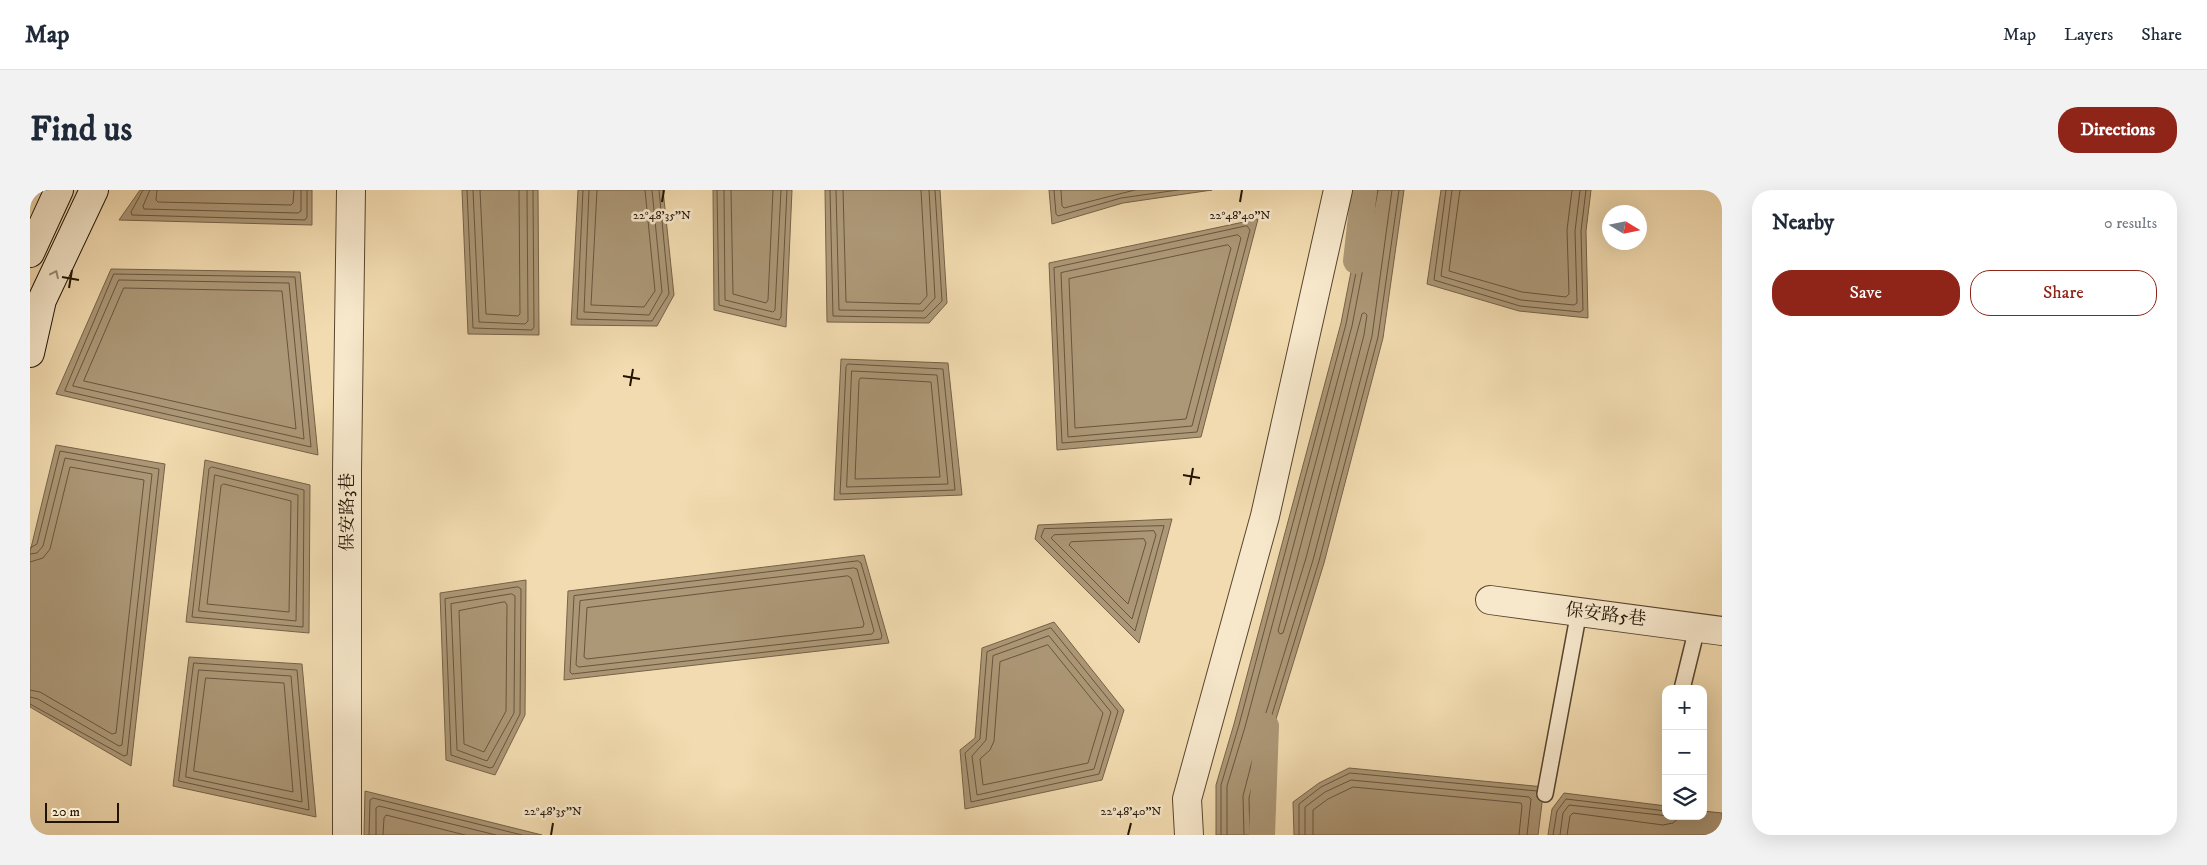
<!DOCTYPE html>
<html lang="en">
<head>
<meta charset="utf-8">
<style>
  :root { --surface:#fff; --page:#f2f2f3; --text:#1f2937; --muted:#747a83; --line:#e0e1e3; --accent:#8f2418 }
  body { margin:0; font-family:"IM FELL DW Pica","Noto Serif TC",serif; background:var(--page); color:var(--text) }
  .controls { position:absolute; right:15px; bottom:15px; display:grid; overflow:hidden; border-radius:10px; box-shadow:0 5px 20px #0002 }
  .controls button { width:45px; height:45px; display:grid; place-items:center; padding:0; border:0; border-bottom:1px solid var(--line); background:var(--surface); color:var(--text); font:25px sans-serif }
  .compass { position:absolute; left:1572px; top:15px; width:45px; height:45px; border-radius:50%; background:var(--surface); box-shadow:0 5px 20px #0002; rotate:100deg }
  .scale { position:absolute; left:15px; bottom:12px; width:74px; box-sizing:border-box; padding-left:5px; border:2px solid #231304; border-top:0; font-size:14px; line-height:18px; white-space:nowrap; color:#231304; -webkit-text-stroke:4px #f7e8cc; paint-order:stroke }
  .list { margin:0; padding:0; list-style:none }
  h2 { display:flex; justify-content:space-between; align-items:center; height:65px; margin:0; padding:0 20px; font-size:21px }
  h2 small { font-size:16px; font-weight:400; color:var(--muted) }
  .actions { display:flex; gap:10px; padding:15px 20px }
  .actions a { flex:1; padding:11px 0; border:1px solid var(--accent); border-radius:20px; text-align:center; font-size:18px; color:var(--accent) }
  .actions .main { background:var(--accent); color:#fff }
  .icon { flex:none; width:28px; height:28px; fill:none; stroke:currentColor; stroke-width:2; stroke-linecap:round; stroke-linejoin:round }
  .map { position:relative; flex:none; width:1692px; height:645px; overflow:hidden; border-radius:20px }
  header { display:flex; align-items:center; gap:30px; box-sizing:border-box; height:70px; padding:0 25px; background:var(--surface); border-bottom:1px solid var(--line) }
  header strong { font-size:24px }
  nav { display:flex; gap:28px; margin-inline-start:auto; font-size:18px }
  .intro { display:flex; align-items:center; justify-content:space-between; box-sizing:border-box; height:120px; padding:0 30px }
  h1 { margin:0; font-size:35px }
  .button { padding:12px 22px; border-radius:20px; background:var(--accent); color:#fff; font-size:18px; font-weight:700 }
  main { display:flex; gap:30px; padding:0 30px }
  aside { flex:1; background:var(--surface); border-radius:20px; box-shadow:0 5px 20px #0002 }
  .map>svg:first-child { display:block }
</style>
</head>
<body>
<header>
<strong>Map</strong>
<nav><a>Map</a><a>Layers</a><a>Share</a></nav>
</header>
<div class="intro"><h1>Find us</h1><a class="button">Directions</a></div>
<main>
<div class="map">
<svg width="1692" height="645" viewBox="0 0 1692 645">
  <rect width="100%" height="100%" fill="#f2dbb0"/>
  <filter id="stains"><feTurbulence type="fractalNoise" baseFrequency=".004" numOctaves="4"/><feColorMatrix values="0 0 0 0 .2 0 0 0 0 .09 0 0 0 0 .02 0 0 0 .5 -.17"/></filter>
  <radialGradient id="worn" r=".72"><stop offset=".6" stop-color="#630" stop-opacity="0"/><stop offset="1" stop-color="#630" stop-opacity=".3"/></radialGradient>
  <g fill="#ac9776" stroke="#756248">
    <path d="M110 0H282V35L89 30Z"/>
    <path d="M432 0H508L509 145 438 144Z"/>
    <path d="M548 0H633L644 105 627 136 541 135Z"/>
    <path d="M683 0H762L756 137 684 120Z"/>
    <path d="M795 0H910L917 113 899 133 797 132Z"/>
    <path d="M1019 0H1182L1093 13 1022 34Z"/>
    <path d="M1337 0H1374L1353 148 1294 373 1238 555 1224 609 1225 645H1186V595L1204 534 1311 133Z"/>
    <path d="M1411 0H1561L1556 41 1558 128 1489 121 1397 94Z"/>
    <path d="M1228 29 1171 247 1027 260 1019 73Z"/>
    <path d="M81 79 270 82 288 265 26 204Z"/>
    <path d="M811 169 918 173 932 305 804 310Z"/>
    <path d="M26 255 135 274 101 576 0 517V362Z"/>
    <path d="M175 270 280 295 279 443 156 432Z"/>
    <path d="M1142 329 1109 453 1005 349 1008 335Z"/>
    <path d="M834 365 859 453 534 490 538 401Z"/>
    <path d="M496 390 495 525 465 585 416 570 410 403Z"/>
    <path d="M1024 432 1094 520 1072 590 935 619 930 560 945 548 952 458Z"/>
    <path d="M159 467 272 474 286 627 143 596Z"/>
    <path d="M1319 578 1514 597 1508 645H1264L1263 612 1289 593Z"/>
    <path d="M335 601 512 645H334Z"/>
    <path d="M1534 603 1636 616V626H1673V621L1692 623V645H1518L1522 619Z"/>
  </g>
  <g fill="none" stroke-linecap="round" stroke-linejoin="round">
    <g stroke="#68553d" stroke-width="1">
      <path d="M113 0 101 22 102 25 275 30 277 27V0"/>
      <path d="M120 0 113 16 114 19 268 23 271 21V0"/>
      <path d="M127 0 126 10 128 12 261 15 263 13 264 0"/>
      <path d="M437 0 443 138 502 140 504 137 503 0"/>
      <path d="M443 0 449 132 495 134 498 131 497 0"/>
      <path d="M450 0 456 124 488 126 490 124 489 0"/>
      <path d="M553 0 547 129 622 131 639 104 629 0"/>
      <path d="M559 0 554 122 619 125 632 102 622 0"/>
      <path d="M567 0 561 115 614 117 625 101 615 0"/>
      <path d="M687 0 689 115 749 130 751 127 757 0"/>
      <path d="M694 0 695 110 743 122 745 120 751 0"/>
      <path d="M701 0 703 104 736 113 738 110 743 0"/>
      <path d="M800 0 803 126 895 128 912 111 905 0"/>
      <path d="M806 0 809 120 893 121 905 108 899 0"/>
      <path d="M813 0 816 112 890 114 897 106 891 0"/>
      <path d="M1024 0 1026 24 1028 26 1091 8 1148 0"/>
      <path d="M1031 0 1032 16 1034 18 1105 0"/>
      <path d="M1416 0 1404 90 1490 116 1550 122 1553 120 1551 41 1556 0"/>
      <path d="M1422 0 1411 86 1491 110 1544 115 1547 113 1545 41 1550 0"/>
      <path d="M1430 0 1419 81 1492 102 1536 107 1539 104 1537 40 1542 0"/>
      <path d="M1217 36 1220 40 1167 242 1032 253 1024 78Z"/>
      <path d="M1208 45 1211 48 1162 236 1038 247 1031 83Z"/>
      <path d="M1198 55 1201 58 1156 229 1045 238 1039 89Z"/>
      <path d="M84 84 265 87 281 257 35 201Z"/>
      <path d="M89 90 259 93 274 249 43 196Z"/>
      <path d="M94 98 252 101 266 239 54 191Z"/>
      <path d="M1335 123 1337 125 1334 145 1276 368 1253 443 1250 444 1248 441 1332 124Z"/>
      <path d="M818 174 913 179 925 300 810 304 816 177Z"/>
      <path d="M822 181 907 185 918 294 817 297Z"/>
      <path d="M831 188 901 192 910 287 825 289 829 191Z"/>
      <path d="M182 277 274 300 273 437 162 427 179 279Z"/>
      <path d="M185 285 268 305 266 431 169 421Z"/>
      <path d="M194 294 261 311 259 422 177 414 191 296Z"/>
      <path d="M1134 336 1105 441 1011 347 1014 339Z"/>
      <path d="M1124 341 1126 345 1102 429 1021 348 1024 345Z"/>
      <path d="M1114 349 1116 353 1098 414 1039 355 1041 352Z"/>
      <path d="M0 358 7 354 30 261 129 279 97 565 94 566 0 514"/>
      <path d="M0 364 7 363 13 356 35 268 122 284 92 555 89 556 8 509 0 507"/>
      <path d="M828 371 831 373 852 446 851 449 542 484 540 482 544 406Z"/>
      <path d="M0 372 13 368 20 359 40 277 114 290 86 543 82 544 10 502 0 500"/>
      <path d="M824 378 827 379 844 441 842 444 549 477 546 475 550 411Z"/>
      <path d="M818 386 821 388 834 434 833 437 557 469 554 467 557 418Z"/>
      <path d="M488 397 491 399 490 524 463 577 460 578 421 565 415 409Z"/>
      <path d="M482 404 485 406 484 523 457 571 427 560 421 414Z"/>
      <path d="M475 412 477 415 476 521 454 562 434 554 429 421Z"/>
      <path d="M1021 438 1088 521 1069 584 941 612 935 563 950 549 957 462Z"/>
      <path d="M1019 446 1081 522 1064 579 947 605 942 566 956 550 963 466Z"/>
      <path d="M1018 455 1073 523 1058 573 953 595 950 569 960 560 964 551 970 472Z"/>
      <path d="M164 473 267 480 279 620 149 591Z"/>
      <path d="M169 480 261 486 272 612 156 587Z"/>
      <path d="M176 488 254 493 263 602 164 581Z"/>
      <path d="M339 645 340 610 343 608 492 645"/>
      <path d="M346 645V618L349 616 466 645"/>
      <path d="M353 645 354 628 356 625 435 645"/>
      <path d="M1191 645V595L1209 535 1316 134 1342 0"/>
      <path d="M1197 645V596L1215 537 1322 136 1348 0"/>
      <path d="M1214 645 1213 606 1227 552 1283 370 1342 146 1362 0"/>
      <path d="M1220 645 1219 608 1233 554 1289 371 1348 147 1369 0"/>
      <path d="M1269 645V614L1291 597 1320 583 1507 601"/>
      <path d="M1275 645V617L1295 602 1321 590 1499 607 1501 609 1497 645"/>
      <path d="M1283 645V620L1298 609 1323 597 1491 613 1492 616 1489 645"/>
      <path d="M1523 645 1527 621 1536 609 1636 621"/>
      <path d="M1530 645 1533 623 1539 615 1639 626"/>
      <path d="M1537 645 1540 626 1543 623 1633 635 1643 633 1651 626"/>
    </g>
    <g stroke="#ac9776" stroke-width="26">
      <path d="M1326 71 1334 0"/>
      <path d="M1232 645 1236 536"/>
    </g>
    <defs>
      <g id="lane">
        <path d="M1652 499 1667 438"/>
        <path d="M1515 604 1549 421"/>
      </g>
      <g id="street">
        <path d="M1460 410 1692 441"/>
        <path d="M317 645V281L321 0"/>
        <path d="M1159 645 1157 609 1235 326 1308 0"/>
      </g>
      <g id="secondary">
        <path d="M0 63 29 0"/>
        <path d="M0 163 12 110 64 0"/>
      </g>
    </defs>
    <use href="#lane" stroke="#57452f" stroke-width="18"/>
    <use href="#street" stroke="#57452f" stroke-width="30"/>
    <use href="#secondary" stroke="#231304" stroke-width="30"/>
    <use href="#lane" stroke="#f7e8cc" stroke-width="15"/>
    <use href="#street" stroke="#f7e8cc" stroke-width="28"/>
    <use href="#secondary" stroke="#f7e8cc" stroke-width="28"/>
  </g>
  <defs><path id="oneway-chevron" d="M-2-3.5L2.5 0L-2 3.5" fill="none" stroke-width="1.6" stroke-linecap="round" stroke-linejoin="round" transform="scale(1.25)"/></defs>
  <use stroke="#988872" href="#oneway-chevron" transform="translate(25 84) rotate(-65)"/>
  <path fill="none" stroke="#231304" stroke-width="2" d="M632 12 634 0M1210 12 1212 0M32 87 49 90M39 98 42 80M593 186 610 189M600 196 603 179M1153 285 1170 288M1160 295 1163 278M521 645 523 633M1098 645 1101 633"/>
  <g text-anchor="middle" stroke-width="5" stroke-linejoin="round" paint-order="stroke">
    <g font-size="18" fill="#231304" stroke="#f7e8cc">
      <text transform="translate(317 322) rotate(-90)" y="6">保安路3巷</text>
      <text transform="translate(1576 424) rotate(7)" y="6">保安路5巷</text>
    </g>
  </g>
  <g font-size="12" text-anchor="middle" fill="#231304" stroke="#f7e8cc" stroke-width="5" stroke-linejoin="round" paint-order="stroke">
    <text x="632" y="29">22°48'35"N</text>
    <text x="1210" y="29">22°48'40"N</text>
    <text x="523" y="625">22°48'35"N</text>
    <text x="1101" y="625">22°48'40"N</text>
  </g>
  <rect width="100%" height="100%" filter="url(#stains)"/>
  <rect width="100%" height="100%" fill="url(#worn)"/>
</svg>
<div class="controls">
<button>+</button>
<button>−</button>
<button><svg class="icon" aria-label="layers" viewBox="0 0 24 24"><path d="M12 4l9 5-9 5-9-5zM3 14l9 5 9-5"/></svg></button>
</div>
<svg class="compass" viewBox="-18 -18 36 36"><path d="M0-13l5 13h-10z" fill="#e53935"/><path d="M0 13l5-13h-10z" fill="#747a83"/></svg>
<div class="scale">20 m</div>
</div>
<aside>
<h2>Nearby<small>0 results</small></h2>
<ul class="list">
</ul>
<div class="actions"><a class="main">Save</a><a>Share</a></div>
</aside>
</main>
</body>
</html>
